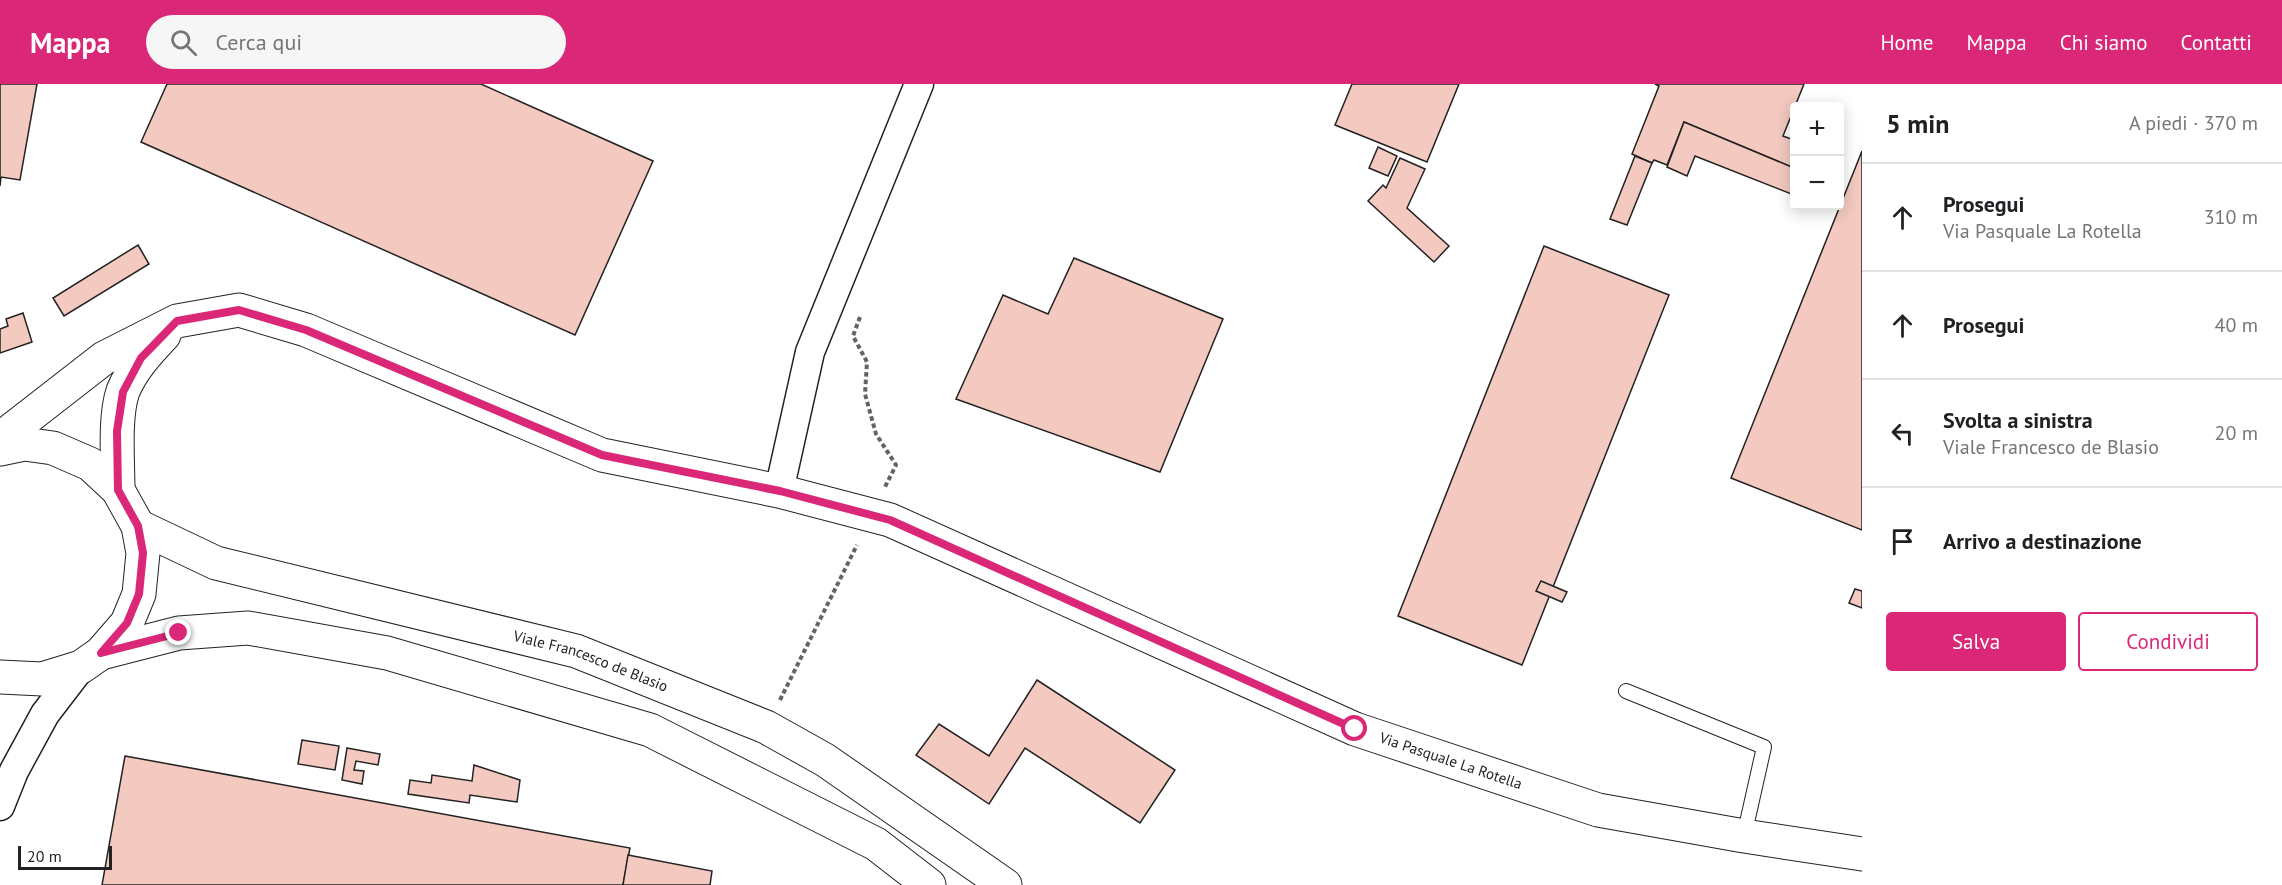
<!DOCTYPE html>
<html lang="it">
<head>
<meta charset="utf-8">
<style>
  :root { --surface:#fff; --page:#f6f6f6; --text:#202124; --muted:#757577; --line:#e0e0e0; --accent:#db2777 }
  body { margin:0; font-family:"PT Sans",sans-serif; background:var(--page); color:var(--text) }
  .controls { position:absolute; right:18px; top:18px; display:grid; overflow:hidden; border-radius:6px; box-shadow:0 3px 15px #0003 }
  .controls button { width:54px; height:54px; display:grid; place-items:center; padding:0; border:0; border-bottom:2px solid var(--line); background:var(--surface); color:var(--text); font:30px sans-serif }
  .scale { position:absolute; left:18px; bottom:15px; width:94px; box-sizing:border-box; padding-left:6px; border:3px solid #222; border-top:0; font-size:16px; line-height:21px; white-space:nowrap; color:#222; -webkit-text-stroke:4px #fff; paint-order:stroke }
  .stop { position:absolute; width:18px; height:18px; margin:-14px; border:4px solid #db2777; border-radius:50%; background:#fff }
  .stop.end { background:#db2777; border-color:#fff; box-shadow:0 2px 6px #0008 }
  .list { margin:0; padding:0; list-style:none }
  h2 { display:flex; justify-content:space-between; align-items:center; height:78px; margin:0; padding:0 24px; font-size:26px }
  h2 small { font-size:20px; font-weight:400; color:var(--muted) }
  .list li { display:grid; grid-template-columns:39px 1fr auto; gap:18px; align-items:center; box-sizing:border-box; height:108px; padding:0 24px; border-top:2px solid var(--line) }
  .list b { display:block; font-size:22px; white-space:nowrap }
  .list p { margin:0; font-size:20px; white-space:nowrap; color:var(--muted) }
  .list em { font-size:20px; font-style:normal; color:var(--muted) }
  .actions { display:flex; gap:12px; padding:18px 24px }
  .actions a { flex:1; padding:14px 0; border:2px solid var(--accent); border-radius:6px; text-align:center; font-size:21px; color:var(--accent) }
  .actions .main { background:var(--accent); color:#fff }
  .icon { flex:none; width:33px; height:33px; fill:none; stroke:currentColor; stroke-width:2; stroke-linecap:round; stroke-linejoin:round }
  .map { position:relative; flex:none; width:1862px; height:801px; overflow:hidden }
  header { display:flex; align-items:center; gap:36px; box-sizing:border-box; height:84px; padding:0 30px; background:var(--accent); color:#fff }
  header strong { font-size:28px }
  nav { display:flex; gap:33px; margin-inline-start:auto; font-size:21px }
  .search { width:420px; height:54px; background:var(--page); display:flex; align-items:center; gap:15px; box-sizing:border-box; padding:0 21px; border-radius:33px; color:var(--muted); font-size:22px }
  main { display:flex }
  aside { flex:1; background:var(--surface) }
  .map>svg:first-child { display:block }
</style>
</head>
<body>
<header>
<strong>Mappa</strong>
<div class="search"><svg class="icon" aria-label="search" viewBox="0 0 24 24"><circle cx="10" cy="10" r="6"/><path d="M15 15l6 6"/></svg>Cerca qui</div>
<nav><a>Home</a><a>Mappa</a><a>Chi siamo</a><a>Contatti</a></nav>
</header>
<main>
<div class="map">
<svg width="1862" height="801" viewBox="0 0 1862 801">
  <rect width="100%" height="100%" fill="#fff"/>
  <g fill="#f3c9c0" stroke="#222" stroke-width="1.5">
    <path d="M0 0H37L20 96 1 93 0 102Z"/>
    <path d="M167 0H481L653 77 575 251 141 58Z"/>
    <path d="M1352 0H1459L1427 78 1335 41Z"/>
    <path d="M1655 0H1804L1783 52 1794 56V84L1684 38 1667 81 1654 76 1652 79 1632 70 1659 2Z"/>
    <path d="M1684 38 1794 84V111L1695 72 1687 92 1667 83Z"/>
    <path d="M1378 63 1397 72 1388 92 1369 84Z"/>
    <path d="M1862 67V446L1731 394Z"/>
    <path d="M1635 72 1652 79 1627 141 1610 135Z"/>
    <path d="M1400 74 1425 85 1407 124 1449 162 1434 178 1368 117 1383 101 1386 104Z"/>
    <path d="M138 161 149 180 64 232 53 214Z"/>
    <path d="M1544 162 1669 211 1522 581 1398 532Z"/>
    <path d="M1074 174 1223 235 1160 388 956 315 1003 211 1048 230Z"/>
    <path d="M23 229 32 258 0 269V245L8 242 6 235Z"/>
    <path d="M1541 497 1567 508 1562 518 1536 507Z"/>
    <path d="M1855 505 1862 507V524L1849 519Z"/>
    <path d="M1037 596 1175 686 1140 739 1025 664 989 720 916 671 939 640 989 672Z"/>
    <path d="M302 656 339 662 335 686 298 680Z"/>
    <path d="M347 664 380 670 378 681 356 677 354 686 364 687 362 700 342 696Z"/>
    <path d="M125 672 630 764 623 801H102Z"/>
    <path d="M474 681 520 696 517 718 470 711 469 719 408 710 410 696 431 699 432 691 472 697Z"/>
    <path d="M628 771 712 787 710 801H623Z"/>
  </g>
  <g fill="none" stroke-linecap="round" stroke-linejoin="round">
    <defs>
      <path id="service" d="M1626 607 1764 663 1744 752"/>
      <g id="minor">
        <path d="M779 407 810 268 919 0"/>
        <path d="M0 722 14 687 45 630 81 583"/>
      </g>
      <g id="tertiary">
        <path id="s1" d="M0 355 104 274 177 237 239 226 306 246 602 371 779 407 890 436 1355 645 1598 726 1744 752 1862 770"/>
        <path d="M0 365 24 360 53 364 90 380 118 406 138 442 143 469 139 510 127 539 101 569 81 583 42 595 0 593"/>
        <path d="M118 406C118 378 114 333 123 307 132 285 148 268 164 251"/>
        <path id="s2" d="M138 442 216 479 576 567 766 643 825 676 1005 801"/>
        <path d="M101 569 179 549 248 544 387 569 650 646 876 760 929 801"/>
      </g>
    </defs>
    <use href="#service" stroke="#222" stroke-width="16"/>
    <use href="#minor" stroke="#222" stroke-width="31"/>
    <use href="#tertiary" stroke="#222" stroke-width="35"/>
    <g stroke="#646464" stroke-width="4" stroke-dasharray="4.5 3" stroke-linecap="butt">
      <path d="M860 233 853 252 867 278 865 310 876 350 896 381 885 403"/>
      <path d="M780 616 857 461"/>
    </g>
    <use href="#service" stroke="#fff" stroke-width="14"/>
    <use href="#minor" stroke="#fff" stroke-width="28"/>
    <use href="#tertiary" stroke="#fff" stroke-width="33"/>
  </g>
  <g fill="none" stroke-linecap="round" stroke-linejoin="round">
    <path stroke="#db2777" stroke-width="8" d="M179 549 101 569 127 539 139 510 143 469 138 442 118 406 117 347 123 308 141 274 177 237 239 226 306 246 602 371 780 407 890 436 1355 645"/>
  </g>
  <g text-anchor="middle" stroke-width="4.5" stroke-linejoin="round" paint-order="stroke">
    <g font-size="15" fill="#222" stroke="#fff">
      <text dy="5" stroke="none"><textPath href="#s2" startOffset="474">Viale Francesco de Blasio</textPath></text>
      <text dy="5" stroke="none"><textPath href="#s1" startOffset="1574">Via Pasquale La Rotella</textPath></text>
    </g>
  </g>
</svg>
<div class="controls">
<button>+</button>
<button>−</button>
</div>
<div class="scale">20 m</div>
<div class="stop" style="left:1355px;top:645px"></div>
<div class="stop end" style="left:179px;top:549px"></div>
</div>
<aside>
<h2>5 min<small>A piedi · 370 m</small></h2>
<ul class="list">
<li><svg class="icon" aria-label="ahead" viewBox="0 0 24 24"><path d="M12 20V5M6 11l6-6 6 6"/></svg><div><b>Prosegui</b><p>Via Pasquale La Rotella</p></div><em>310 m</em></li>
<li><svg class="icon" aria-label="ahead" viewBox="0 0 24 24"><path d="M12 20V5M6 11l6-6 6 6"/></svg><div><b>Prosegui</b></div><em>40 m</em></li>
<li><svg class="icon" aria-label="left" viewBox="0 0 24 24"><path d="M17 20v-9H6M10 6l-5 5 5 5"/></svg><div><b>Svolta a sinistra</b><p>Viale Francesco de Blasio</p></div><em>20 m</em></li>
<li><svg class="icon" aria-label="arrive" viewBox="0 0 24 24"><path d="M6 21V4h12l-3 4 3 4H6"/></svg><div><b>Arrivo a destinazione</b></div></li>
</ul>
<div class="actions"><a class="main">Salva</a><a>Condividi</a></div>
</aside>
</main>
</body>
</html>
